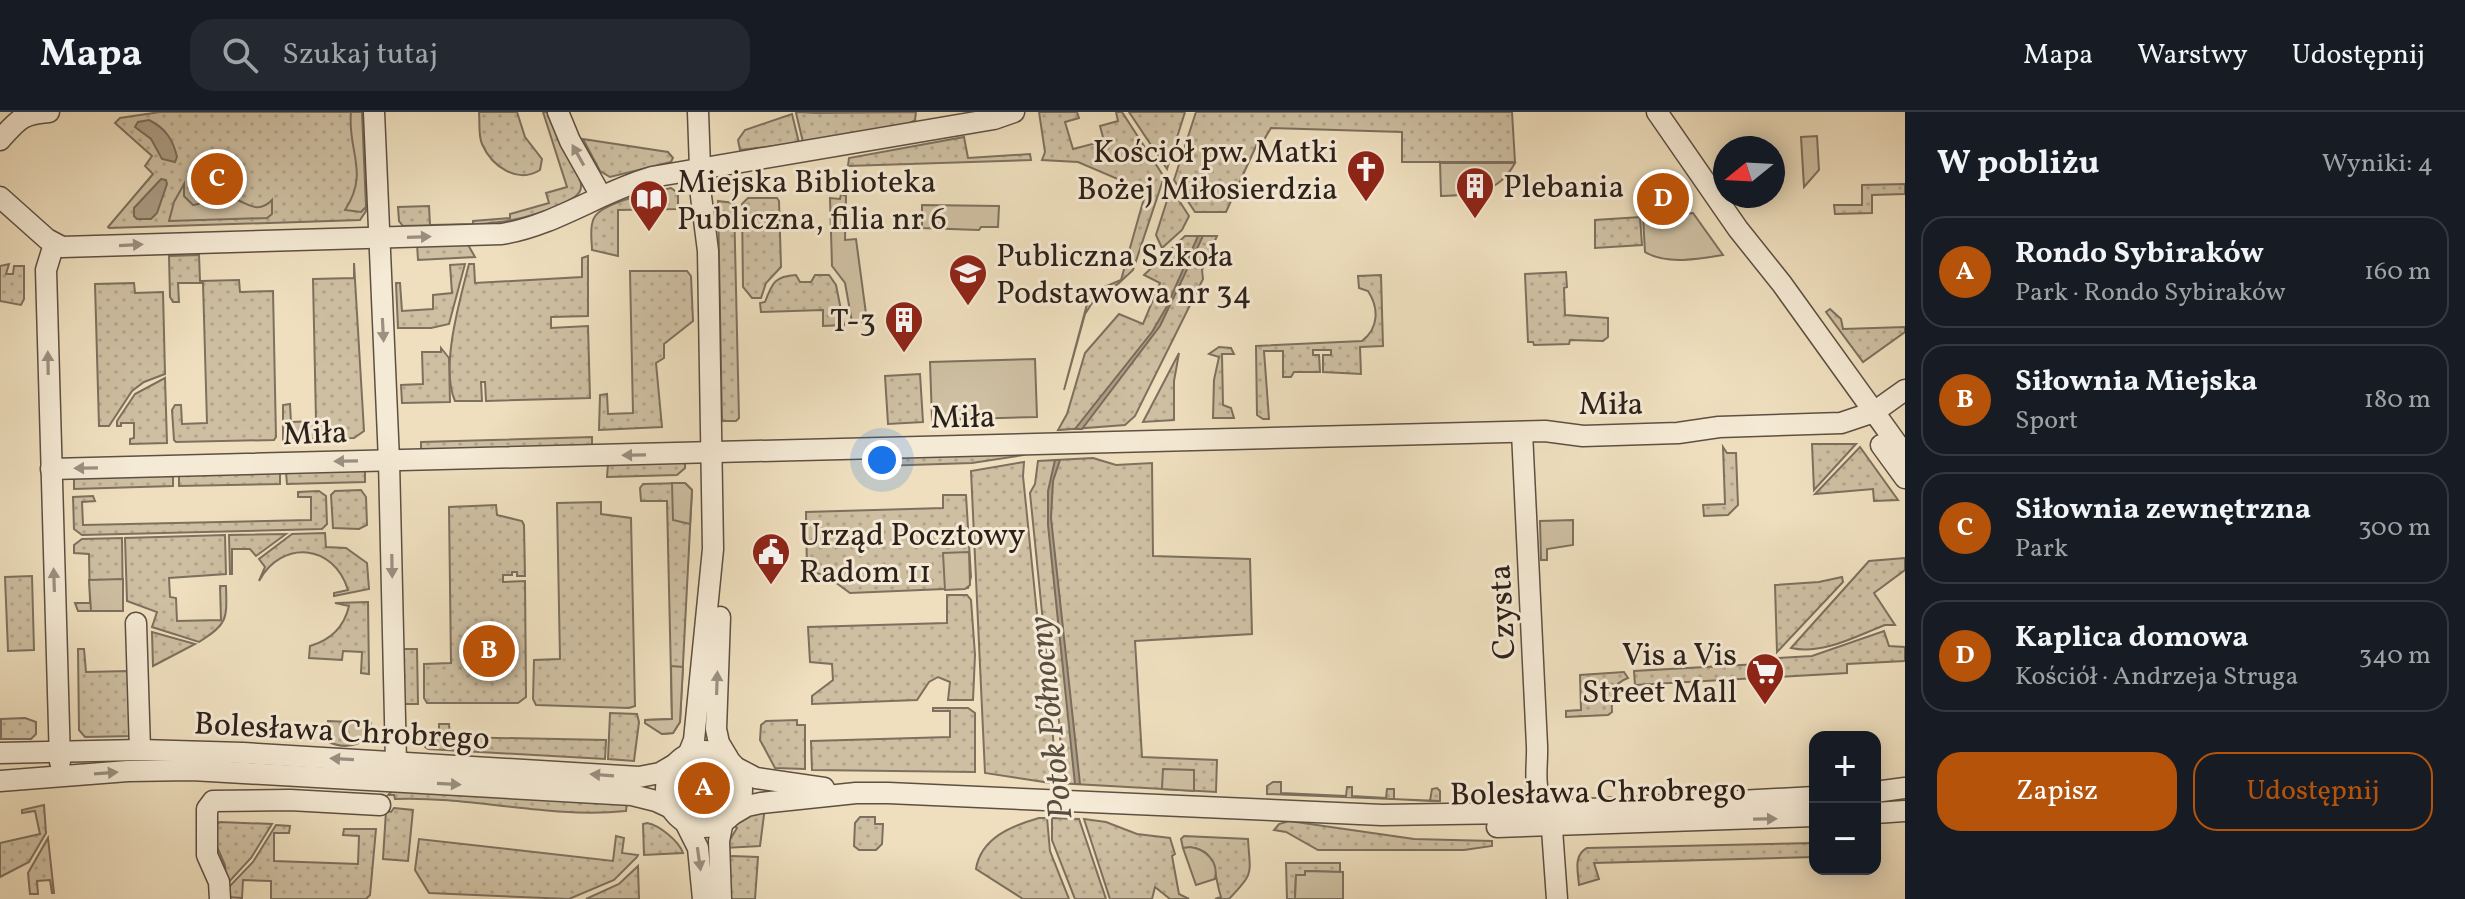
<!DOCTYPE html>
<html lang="pl">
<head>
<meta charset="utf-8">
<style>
  :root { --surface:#171b24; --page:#242831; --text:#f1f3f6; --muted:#9ea1a6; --line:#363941; --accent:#b45309 }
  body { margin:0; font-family:Vollkorn,serif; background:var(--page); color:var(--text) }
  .controls { position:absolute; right:24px; bottom:24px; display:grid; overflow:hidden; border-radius:16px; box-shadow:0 4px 20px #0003 }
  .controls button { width:72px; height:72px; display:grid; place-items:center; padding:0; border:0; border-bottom:2px solid var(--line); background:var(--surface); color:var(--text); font:40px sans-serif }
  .compass { position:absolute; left:1713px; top:24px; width:72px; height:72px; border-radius:50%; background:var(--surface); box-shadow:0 4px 20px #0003; rotate:252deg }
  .you { position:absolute; left:882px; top:348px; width:28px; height:28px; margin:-20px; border:6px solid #fff; border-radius:50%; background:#1a73e8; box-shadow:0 0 0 12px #1a73e833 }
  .badge { display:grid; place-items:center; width:52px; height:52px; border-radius:50%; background:var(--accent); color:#fff; font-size:26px; font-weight:700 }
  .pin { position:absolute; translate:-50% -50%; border:4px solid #fff; box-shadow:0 2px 8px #0006 }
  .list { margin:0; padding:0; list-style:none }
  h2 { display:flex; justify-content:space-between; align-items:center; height:104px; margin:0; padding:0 32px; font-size:34px }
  h2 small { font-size:26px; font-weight:400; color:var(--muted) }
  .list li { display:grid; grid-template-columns:52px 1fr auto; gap:24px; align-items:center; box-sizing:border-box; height:112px; margin:0 16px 16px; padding:0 16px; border:2px solid var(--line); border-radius:24px }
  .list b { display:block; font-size:30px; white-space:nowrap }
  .list p { margin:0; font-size:26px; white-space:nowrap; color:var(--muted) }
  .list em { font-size:26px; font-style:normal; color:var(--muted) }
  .actions { display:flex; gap:16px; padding:24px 32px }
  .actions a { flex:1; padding:18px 0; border:2px solid var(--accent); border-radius:24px; text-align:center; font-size:28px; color:var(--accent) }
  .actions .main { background:var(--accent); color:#fff }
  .icon { flex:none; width:44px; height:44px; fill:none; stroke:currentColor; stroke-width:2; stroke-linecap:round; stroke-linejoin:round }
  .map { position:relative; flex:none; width:1905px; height:787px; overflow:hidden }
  header { display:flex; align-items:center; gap:48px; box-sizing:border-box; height:112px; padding:0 40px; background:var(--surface); border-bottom:2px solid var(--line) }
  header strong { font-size:38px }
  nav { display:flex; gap:44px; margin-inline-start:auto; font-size:28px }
  .search { width:560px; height:72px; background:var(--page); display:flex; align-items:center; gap:20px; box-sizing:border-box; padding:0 28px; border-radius:24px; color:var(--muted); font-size:30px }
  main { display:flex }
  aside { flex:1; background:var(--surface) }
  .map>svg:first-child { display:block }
</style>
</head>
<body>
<header>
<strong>Mapa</strong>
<div class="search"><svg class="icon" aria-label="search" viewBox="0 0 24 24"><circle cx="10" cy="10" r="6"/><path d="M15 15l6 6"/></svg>Szukaj tutaj</div>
<nav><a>Mapa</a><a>Warstwy</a><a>Udostępnij</a></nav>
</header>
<main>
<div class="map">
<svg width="1905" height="787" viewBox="0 0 1905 787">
  <defs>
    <pattern id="grass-dots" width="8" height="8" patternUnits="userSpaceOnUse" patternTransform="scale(2)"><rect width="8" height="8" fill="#cebfa2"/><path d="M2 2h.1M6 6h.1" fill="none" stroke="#b1a48b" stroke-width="1.8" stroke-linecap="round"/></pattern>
  </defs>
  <rect width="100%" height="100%" fill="#efdfbe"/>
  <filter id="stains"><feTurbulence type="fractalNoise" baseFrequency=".0025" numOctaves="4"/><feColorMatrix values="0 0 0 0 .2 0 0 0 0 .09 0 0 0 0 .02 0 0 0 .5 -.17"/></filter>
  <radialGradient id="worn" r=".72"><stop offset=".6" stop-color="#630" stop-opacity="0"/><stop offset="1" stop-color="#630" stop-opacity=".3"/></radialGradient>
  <g fill="url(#grass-dots)" stroke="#7d705e" stroke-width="2">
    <path d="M160 0H362L366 99 360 108 109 116 108 115 153 62 145 54 152 44 115 11 120 6Z"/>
    <path d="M479 0H517L525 25 542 47 540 58C518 72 492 55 482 32 478 23 480 10 479 0Z"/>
    <path d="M543 0H547C553 21 581 57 581 73 582 84 569 88 560 93 509 117 457 112 403 114L399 109 398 95 429 94 430 113 473 112V109L510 106V102L549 91 546 81 567 75Z"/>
    <path d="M799 0 815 1 916 0 915 8 906 13 803 30 796 1Z"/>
    <path d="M1039 0H1077L1079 6 1065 10 1073 37 1104 29 1100 14 1118 9 1116 0H1122L1164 65 1133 158 1118 172 1096 185 1085 202 1064 278 1090 181 1121 168 1146 79 1078 50 1042 48 1045 40Z"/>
    <path d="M1129 0H1185L1167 57Z"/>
    <path d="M1196 0H1512L1515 50H1402V20L1271 16 1262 31 1257 32 1226 100H1195L1174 68Z"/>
    <path d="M792 2 799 31 740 38 738 28 745 18Z"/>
    <path d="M964 25 968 46 1030 42 1031 48 848 54 849 46Z"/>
    <path d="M583 27 668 40 673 46 671 50 610 65 600 59Z"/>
    <path d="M1905 72V82L1872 83V101L1835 102 1834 93H1862V73Z"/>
    <path d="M671 76 678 81V97L618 98V144L592 138C592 129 589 115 594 106 602 90 654 80 671 76Z"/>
    <path d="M1171 76 1189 104 1182 118 1162 136 1156 123Z"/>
    <path d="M748 86H777L779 89 781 155 766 171 761 186H752L743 175 742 92Z"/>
    <path d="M718 89 734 91 739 306 736 309H722Z"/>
    <path d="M1640 105 1642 133 1595 136V108Z"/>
    <path d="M1185 124H1217L1202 158 1203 167 1135 304 1125 313 1058 318 1067 302 1085 241 1119 202 1143 212 1160 171 1144 163Z"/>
    <path d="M467 131 475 145 418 148 417 132Z"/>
    <path d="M199 143 200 169 239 168 240 180 273 179 276 325 274 328 176 330 174 328 172 298 175 293H181L182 312 207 311 203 171H178L179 190H173L170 185 169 144Z"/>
    <path d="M588 144V204L551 205V216L588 214 590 286 486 289 485 270H481L482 289H455C440 255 460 188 469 152H474L475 171 582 165V146Z"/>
    <path d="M354 151 364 319 354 326 283 328V293L290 292 291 310 316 309 313 167 354 166Z"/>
    <path d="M9 152 6 162H13L14 154H24V187L21 193 0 189V154Z"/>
    <path d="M465 152 449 212 431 216H398L396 171H400L402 199 433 197V183L452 181 450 153Z"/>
    <path d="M630 159H687L691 164 693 209 664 232V246L656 251 662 315 599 318 600 283 607 282 608 302 633 301Z"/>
    <path d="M1566 160 1567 175 1564 176 1565 203 1608 206V225L1603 229 1570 228 1569 232 1534 233 1533 230H1528L1525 162Z"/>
    <path d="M815 163H829L836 173 844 213 823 214V198L761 200 760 191 765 190C772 171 775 164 796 163L800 170H811Z"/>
    <path d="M1381 163 1383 234 1360 235 1361 262 1323 260V243H1331V238H1313V243H1319L1320 260H1294L1291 265H1283V239H1264L1269 307H1263L1257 303 1256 234 1362 229C1379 216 1379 196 1368 179L1359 176 1358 164Z"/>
    <path d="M134 171 135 181 163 180 165 262 144 270 132 279 109 314H99L95 172Z"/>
    <path d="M1830 197 1841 207 1843 217 1905 215V220L1863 250 1826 200Z"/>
    <path d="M1219 235 1231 236 1234 242H1222L1223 293 1231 296 1234 306H1213L1214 268 1219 245 1209 242Z"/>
    <path d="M441 236 449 246 450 290 402 291 401 273 423 272 422 240H441Z"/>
    <path d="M1179 241 1174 269V308L1143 310Z"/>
    <path d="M920 262 923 310 888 312 885 264Z"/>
    <path d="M165 266 167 331 130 332V327L134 326V311H121V314H117V309L135 282Z"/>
    <path d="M592 325V333L421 338V330Z"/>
    <path d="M1812 332H1856L1814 378Z"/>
    <path d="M1723 335 1727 341H1736L1738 393 1728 403 1704 404 1703 393 1725 392Z"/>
    <path d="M1860 335 1898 388 1874 389 1873 377 1815 382Z"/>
    <path d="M1024 340V343L972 351 880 354V344Z"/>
    <path d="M1093 346 1116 353 1152 351 1153 444 1250 447 1252 522 1135 529 1142 645 1217 648 1216 680 1057 671C1064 636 1060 593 1048 560L1030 381 1035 372 1038 349Z"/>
    <path d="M685 347V356L677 363 607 365 608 352Z"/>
    <path d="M1024 350 1023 364 1043 561 1046 571 1044 577 1050 581 1055 654 1051 671 985 661 971 359Z"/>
    <path d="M365 358V370L287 372 286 360Z"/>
    <path d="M280 360V372L179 374V362Z"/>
    <path d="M173 362V374L74 377V364Z"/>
    <path d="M685 371 692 378 680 610 673 621 662 622 645 611V608L672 607 667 389H641L640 376 643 372Z"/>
    <path d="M361 378 366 385 367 413 359 417 333 416 331 383 335 379Z"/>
    <path d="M319 379 326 384 327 412 322 417 82 423 74 417 73 385 93 384 95 389 82 390 83 413 311 408V385H298V380Z"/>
    <path d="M943 383H966L971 465 968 476 850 481 824 462 807 461 806 400 943 396Z"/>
    <path d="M601 390V402L631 406 635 594 629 596 536 593 533 587 534 548 560 547 557 391Z"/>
    <path d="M496 393 497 403 522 409 524 413 525 464H517V460H512V463H503V470L525 469 526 585 518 591H427L424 586V552L451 551 449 395Z"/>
    <path d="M325 421 326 435 346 436 367 451 369 477 334 484V481L348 478C334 432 282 427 259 469L265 455 259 447 292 422Z"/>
    <path d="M286 422 256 444 250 437H232V462H230L229 423Z"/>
    <path d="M225 423 226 462 169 466 170 485 176 486 177 509 221 508 220 474H226C227 507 228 512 199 530L152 515 157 500 127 489 125 426Z"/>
    <path d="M122 426 123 499H78L75 491H90L89 442 74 441V433L82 427Z"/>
    <path d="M1905 446V458L1874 481 1895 513H1885C1856 524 1823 543 1791 536L1869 449Z"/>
    <path d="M32 464 34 538 8 539 5 465Z"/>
    <path d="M1842 465 1843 470 1777 540 1775 473 1819 470Z"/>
    <path d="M947 483H967L971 488 975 543 973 588H948L950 570 938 565 929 570 917 588 812 592V584L833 568 832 552 810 550 808 515 947 511Z"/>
    <path d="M368 490 369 562 361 561 362 540 343 539 342 548 309 546 310 534C331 528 344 515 349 494L335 491Z"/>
    <path d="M1884 519 1889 534 1905 535V549L1847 552V561L1635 573 1634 559 1777 551V546L1812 544Z"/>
    <path d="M152 520 195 532 153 554Z"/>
    <path d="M78 537H84L86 560 129 559 134 624 85 625 79 618Z"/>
    <path d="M402 537H417L418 592H403Z"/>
    <path d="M1624 560 1628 566C1611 572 1611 584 1612 600L1608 603 1566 605V599L1581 598 1580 563Z"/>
    <path d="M933 596H968L975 601V660L812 658 811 629 950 625V599H933Z"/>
    <path d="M610 601 637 602 639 610 634 649 608 647Z"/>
    <path d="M25 606 36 610V622L31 627H1V607Z"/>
    <path d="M797 608V613H805V657L775 656 760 628 761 613 766 609Z"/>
    <path d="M328 609 371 611 370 623C358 635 343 637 326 629Z"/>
    <path d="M439 612H449L450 625 606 628 605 647 428 637 425 635V621H439Z"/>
    <path d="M1273 670H1281V681L1346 684 1347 675H1352V684L1386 686 1387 677H1394V687L1430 689 1432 677 1437 676 1440 679V689L1267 682V674Z"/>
    <path d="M393 678 627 690 626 699C549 707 472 684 395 687L394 683H388Z"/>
    <path d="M44 693 46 721 29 750 0 765V731L40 722 35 699 22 701V698Z"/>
    <path d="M765 695 760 734 725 736 737 716 734 713 743 705Z"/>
    <path d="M394 696 413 698 408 749 383 747 386 699 391 700Z"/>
    <path d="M860 705H875V712H883L882 732 876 738H859L854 734 855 711Z"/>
    <path d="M1039 706H1047L1050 739 1069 787H1023L976 757C981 726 1011 714 1039 706Z"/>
    <path d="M1052 706 1079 707 1106 787H1075L1052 728Z"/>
    <path d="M1084 707 1106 710 1137 722 1170 726 1175 742 1172 744 1179 782 1189 787H1170L1155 775 1152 787H1110Z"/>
    <path d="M1289 709 1414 727 1492 729V734L1464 738H1318L1286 720 1274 718 1279 712Z"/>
    <path d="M220 710 272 712 251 746 226 773 225 753 213 726 216 712Z"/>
    <path d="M647 711C659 713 679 729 683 741L644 743 643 712Z"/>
    <path d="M276 713 290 714 289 721H274V749L358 752 359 724 343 723 344 717H376L370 783 366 787H271V769L243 768 242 786 227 785 226 778 253 750Z"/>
    <path d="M616 724 624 726 622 741 638 743 637 745 614 768 569 787 429 781 415 758 419 727 613 749Z"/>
    <path d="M1184 724 1248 727C1250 763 1255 760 1229 787H1215L1221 785C1213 762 1218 732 1183 736L1181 727Z"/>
    <path d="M48 726 54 781H52L50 768 37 769 38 782H30L28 761Z"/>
    <path d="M1815 731V745L1594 751 1599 767 1579 773C1578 760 1573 743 1587 736Z"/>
    <path d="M732 744 758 745 755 787H726L725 748Z"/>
    <path d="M1286 751H1340V760L1306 759 1305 763H1296L1295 787H1287Z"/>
    <path d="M638 754 639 787H586L619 772Z"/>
  </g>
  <g fill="#cebfa2" stroke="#7d705e" stroke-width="2">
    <path d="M351 0H362L366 95 361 100 345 98C370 60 347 39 351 0Z"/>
    <path d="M1817 24 1819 58 1804 75 1801 25Z"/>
    <path d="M1440 50 1442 51H1515C1498 82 1473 83 1441 84Z"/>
    <path d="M184 72V84L193 93C205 92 212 83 224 84 242 85 255 106 272 88V102L267 106 169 109 174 90Z"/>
    <path d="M841 82 846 84 845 128 856 127 867 209 852 210 845 171 832 154 830 86 840 87Z"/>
    <path d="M922 93 999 94 998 115H981L979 118 922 116Z"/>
    <path d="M1693 101 1723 143C1700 147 1666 153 1645 140L1643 105Z"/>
    <path d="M1035 247 1037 305 932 308 930 250Z"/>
    <path d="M672 371H685L692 378 690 412 673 408Z"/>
    <path d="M1573 408V433L1547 437V448H1541L1540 409Z"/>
    <path d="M969 440 970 473 965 477 945 478 943 441Z"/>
    <path d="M123 467V499H91L89 468Z"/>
    <path d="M671 554 683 555 680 610 673 621 662 622 645 611V608L672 607Z"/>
    <circle cx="704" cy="676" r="26"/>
    <path d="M1163 657 1194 658V679L1162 677Z"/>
    <path d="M1190 735C1206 737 1219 750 1215 767L1196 773 1183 736Z"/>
    <path d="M1305 759 1343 760V787H1295L1296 763H1305Z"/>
  </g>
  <g fill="#ad9e86" stroke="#796c5b" stroke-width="2">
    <path d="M149 8C165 16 173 27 177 45L175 50 162 47 151 27 135 15 138 10Z"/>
    <path d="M161 67 166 68 167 72 157 101 151 107H137L134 104V96Z"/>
    <path d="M1198 124H1203L1160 214 1082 317H1075L1152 220 1166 196Z"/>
    <path d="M1055 348H1060L1053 369 1051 406 1080 672H1075L1048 413V379Z"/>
  </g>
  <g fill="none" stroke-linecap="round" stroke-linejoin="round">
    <defs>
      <g id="minor">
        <path d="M374 0 389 349 396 650"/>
        <path d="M558 0 570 29 601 84"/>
        <path d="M1657 0 1738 117 1782 172 1905 343"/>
        <path d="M0 28C18 8 21 2 49 0"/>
        <path d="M0 85 47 127 62 135 502 122C556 113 600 80 652 65L994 7 1014 0"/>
        <path d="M54 132 46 158 60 650"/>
        <path d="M1522 320 1537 634C1538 659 1530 681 1551 699"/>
        <path d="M1881 333 1905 366"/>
        <path d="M51 357 1545 319 1583 324 1678 321 1719 315 1841 311 1874 300 1905 278"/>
        <path d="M720 505 716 617 719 631 728 646"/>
        <path d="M136 511 140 638"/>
        <circle cx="704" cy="677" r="38"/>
        <path d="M0 641 140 638 243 641 639 665 660 661 677 651"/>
        <path d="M688 643 694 628 713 437 708 139 701 84 698 0"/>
        <path d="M735 655 756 666 824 676"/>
        <path d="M0 669 128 659 192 658 632 683 656 689 671 696"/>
        <path d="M1875 680 1905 676"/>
        <path d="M1875 701 1905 699"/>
        <path d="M1551 703 1557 787"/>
        <path d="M730 704 747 694 761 691 856 681H888L1382 703 1514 701 1815 685"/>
        <path d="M685 710 698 736 703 787"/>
        <path d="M1497 715 1815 704"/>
        <path d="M220 787 219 770 207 743V697L213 689 290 688 380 693"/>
        <path d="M721 787 719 729 723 709"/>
      </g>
    </defs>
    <use href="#minor" stroke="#5d5043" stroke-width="23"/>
    <use href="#minor" stroke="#f5ead5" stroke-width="20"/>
  </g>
  <defs><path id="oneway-solid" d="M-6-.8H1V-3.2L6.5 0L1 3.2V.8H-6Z" transform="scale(2)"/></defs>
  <g fill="#9b9081">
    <use href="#oneway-solid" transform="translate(578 43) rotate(-119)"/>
    <use href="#oneway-solid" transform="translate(419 125) rotate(-2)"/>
    <use href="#oneway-solid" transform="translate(131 133) rotate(-3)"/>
    <use href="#oneway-solid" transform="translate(383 218) rotate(87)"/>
    <use href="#oneway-solid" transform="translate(48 251) rotate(-91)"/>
    <use href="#oneway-solid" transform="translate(634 343) rotate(179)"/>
    <use href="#oneway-solid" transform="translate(346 349) rotate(179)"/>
    <use href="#oneway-solid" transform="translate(86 356) rotate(179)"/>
    <use href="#oneway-solid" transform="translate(392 454) rotate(89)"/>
    <use href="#oneway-solid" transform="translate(54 468) rotate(-92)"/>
    <use href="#oneway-solid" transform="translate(717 571) rotate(-88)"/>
    <use href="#oneway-solid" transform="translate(342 647) rotate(-177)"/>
    <use href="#oneway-solid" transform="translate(106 661) rotate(-4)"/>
    <use href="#oneway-solid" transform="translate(602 663) rotate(-176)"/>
    <use href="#oneway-solid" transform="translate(449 672) rotate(3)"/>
    <use href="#oneway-solid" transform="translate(1765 707) rotate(-1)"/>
    <use href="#oneway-solid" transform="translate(699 747) rotate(82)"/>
  </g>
  <defs>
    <symbol id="church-pin" viewBox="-11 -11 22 30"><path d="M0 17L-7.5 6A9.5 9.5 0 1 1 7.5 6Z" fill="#8f2418" stroke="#f5ead5"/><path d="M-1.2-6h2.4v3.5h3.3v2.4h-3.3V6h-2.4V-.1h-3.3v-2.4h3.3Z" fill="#fff"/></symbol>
    <symbol id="building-pin" viewBox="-11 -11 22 30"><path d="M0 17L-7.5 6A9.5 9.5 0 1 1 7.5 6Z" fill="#8f2418" stroke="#f5ead5"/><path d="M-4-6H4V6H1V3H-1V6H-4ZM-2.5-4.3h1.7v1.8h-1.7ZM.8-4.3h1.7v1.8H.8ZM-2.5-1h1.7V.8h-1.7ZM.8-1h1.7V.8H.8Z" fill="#fff"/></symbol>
    <symbol id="library-pin" viewBox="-11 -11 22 30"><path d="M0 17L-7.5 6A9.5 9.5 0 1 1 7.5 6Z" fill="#8f2418" stroke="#f5ead5"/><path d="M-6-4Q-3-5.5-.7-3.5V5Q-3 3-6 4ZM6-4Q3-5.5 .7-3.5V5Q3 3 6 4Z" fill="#fff"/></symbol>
    <symbol id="school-pin" viewBox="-11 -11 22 30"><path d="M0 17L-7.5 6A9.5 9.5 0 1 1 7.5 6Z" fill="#8f2418" stroke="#f5ead5"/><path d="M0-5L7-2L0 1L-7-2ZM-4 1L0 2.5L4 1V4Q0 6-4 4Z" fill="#fff"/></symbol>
    <symbol id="civic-pin" viewBox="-11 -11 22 30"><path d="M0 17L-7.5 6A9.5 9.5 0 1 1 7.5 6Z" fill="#8f2418" stroke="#f5ead5"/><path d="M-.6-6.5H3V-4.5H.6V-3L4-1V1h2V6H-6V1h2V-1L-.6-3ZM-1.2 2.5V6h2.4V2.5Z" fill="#fff"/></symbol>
    <symbol id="supermarket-pin" viewBox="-11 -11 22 30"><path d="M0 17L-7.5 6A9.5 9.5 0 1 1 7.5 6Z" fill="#8f2418" stroke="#f5ead5"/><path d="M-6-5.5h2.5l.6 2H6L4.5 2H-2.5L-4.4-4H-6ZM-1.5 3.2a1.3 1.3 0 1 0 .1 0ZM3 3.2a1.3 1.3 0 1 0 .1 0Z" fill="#fff"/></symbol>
  </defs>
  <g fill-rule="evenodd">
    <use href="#church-pin" x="1344" y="35" width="44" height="60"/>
    <use href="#building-pin" x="1453" y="52" width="44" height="60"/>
    <use href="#library-pin" x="627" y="65" width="44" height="60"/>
    <use href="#school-pin" x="946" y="139" width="44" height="60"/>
    <use href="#building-pin" x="882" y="186" width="44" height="60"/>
    <use href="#civic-pin" x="749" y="418" width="44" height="60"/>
    <use href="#supermarket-pin" x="1743" y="538" width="44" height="60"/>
  </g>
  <g text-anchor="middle" stroke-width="6" stroke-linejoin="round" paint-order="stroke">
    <g font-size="32" fill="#2c211a" stroke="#f5ead5" text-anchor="start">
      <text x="1338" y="50" text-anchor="end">Kościół pw. Matki<tspan x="1338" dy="37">Bożej Miłosierdzia</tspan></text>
      <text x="677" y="80">Miejska Biblioteka<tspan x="677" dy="37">Publiczna, filia nr 6</tspan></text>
      <text x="1503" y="85">Plebania</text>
      <text x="996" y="154">Publiczna Szkoła<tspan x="996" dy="37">Podstawowa nr 34</tspan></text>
      <text x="876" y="219" text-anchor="end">T-3</text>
      <text x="799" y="433">Urząd Pocztowy<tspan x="799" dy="37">Radom 11</tspan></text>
      <text x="1737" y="553" text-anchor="end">Vis a Vis<tspan x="1737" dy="37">Street Mall</tspan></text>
    </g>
    <g font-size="32" fill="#2c211a" stroke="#f5ead5">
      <text x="1611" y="302">Miła</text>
      <text transform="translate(963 304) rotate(-1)" y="11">Miła</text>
      <text transform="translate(315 320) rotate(-2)" y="11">Miła</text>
      <text transform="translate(1501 500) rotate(-93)" y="11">Czysta</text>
      <text transform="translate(342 618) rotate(3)" y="11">Bolesława Chrobrego</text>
      <text transform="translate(1598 679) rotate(-1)" y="11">Bolesława Chrobrego</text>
    </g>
    <g font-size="34" font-style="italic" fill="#594d40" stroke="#f5ead5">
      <text transform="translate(1049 606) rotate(-96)" y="12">Potok Północny</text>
    </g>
  </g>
  <rect width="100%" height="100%" filter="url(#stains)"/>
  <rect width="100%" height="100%" fill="url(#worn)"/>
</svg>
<div class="controls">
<button>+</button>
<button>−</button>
</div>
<svg class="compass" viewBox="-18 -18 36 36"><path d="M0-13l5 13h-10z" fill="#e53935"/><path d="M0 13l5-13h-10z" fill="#9ea1a6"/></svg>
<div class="you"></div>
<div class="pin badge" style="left:704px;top:676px">A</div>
<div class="pin badge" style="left:489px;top:539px">B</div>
<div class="pin badge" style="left:217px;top:67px">C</div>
<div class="pin badge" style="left:1663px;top:87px">D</div>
</div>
<aside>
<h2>W pobliżu<small>Wyniki: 4</small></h2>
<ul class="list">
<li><span class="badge">A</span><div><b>Rondo Sybiraków</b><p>Park · Rondo Sybiraków</p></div><em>160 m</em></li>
<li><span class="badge">B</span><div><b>Siłownia Miejska</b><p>Sport</p></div><em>180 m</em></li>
<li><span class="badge">C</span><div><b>Siłownia zewnętrzna</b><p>Park</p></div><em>300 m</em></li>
<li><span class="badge">D</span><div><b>Kaplica domowa</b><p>Kościół · Andrzeja Struga</p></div><em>340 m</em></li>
</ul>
<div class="actions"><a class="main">Zapisz</a><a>Udostępnij</a></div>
</aside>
</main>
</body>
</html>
